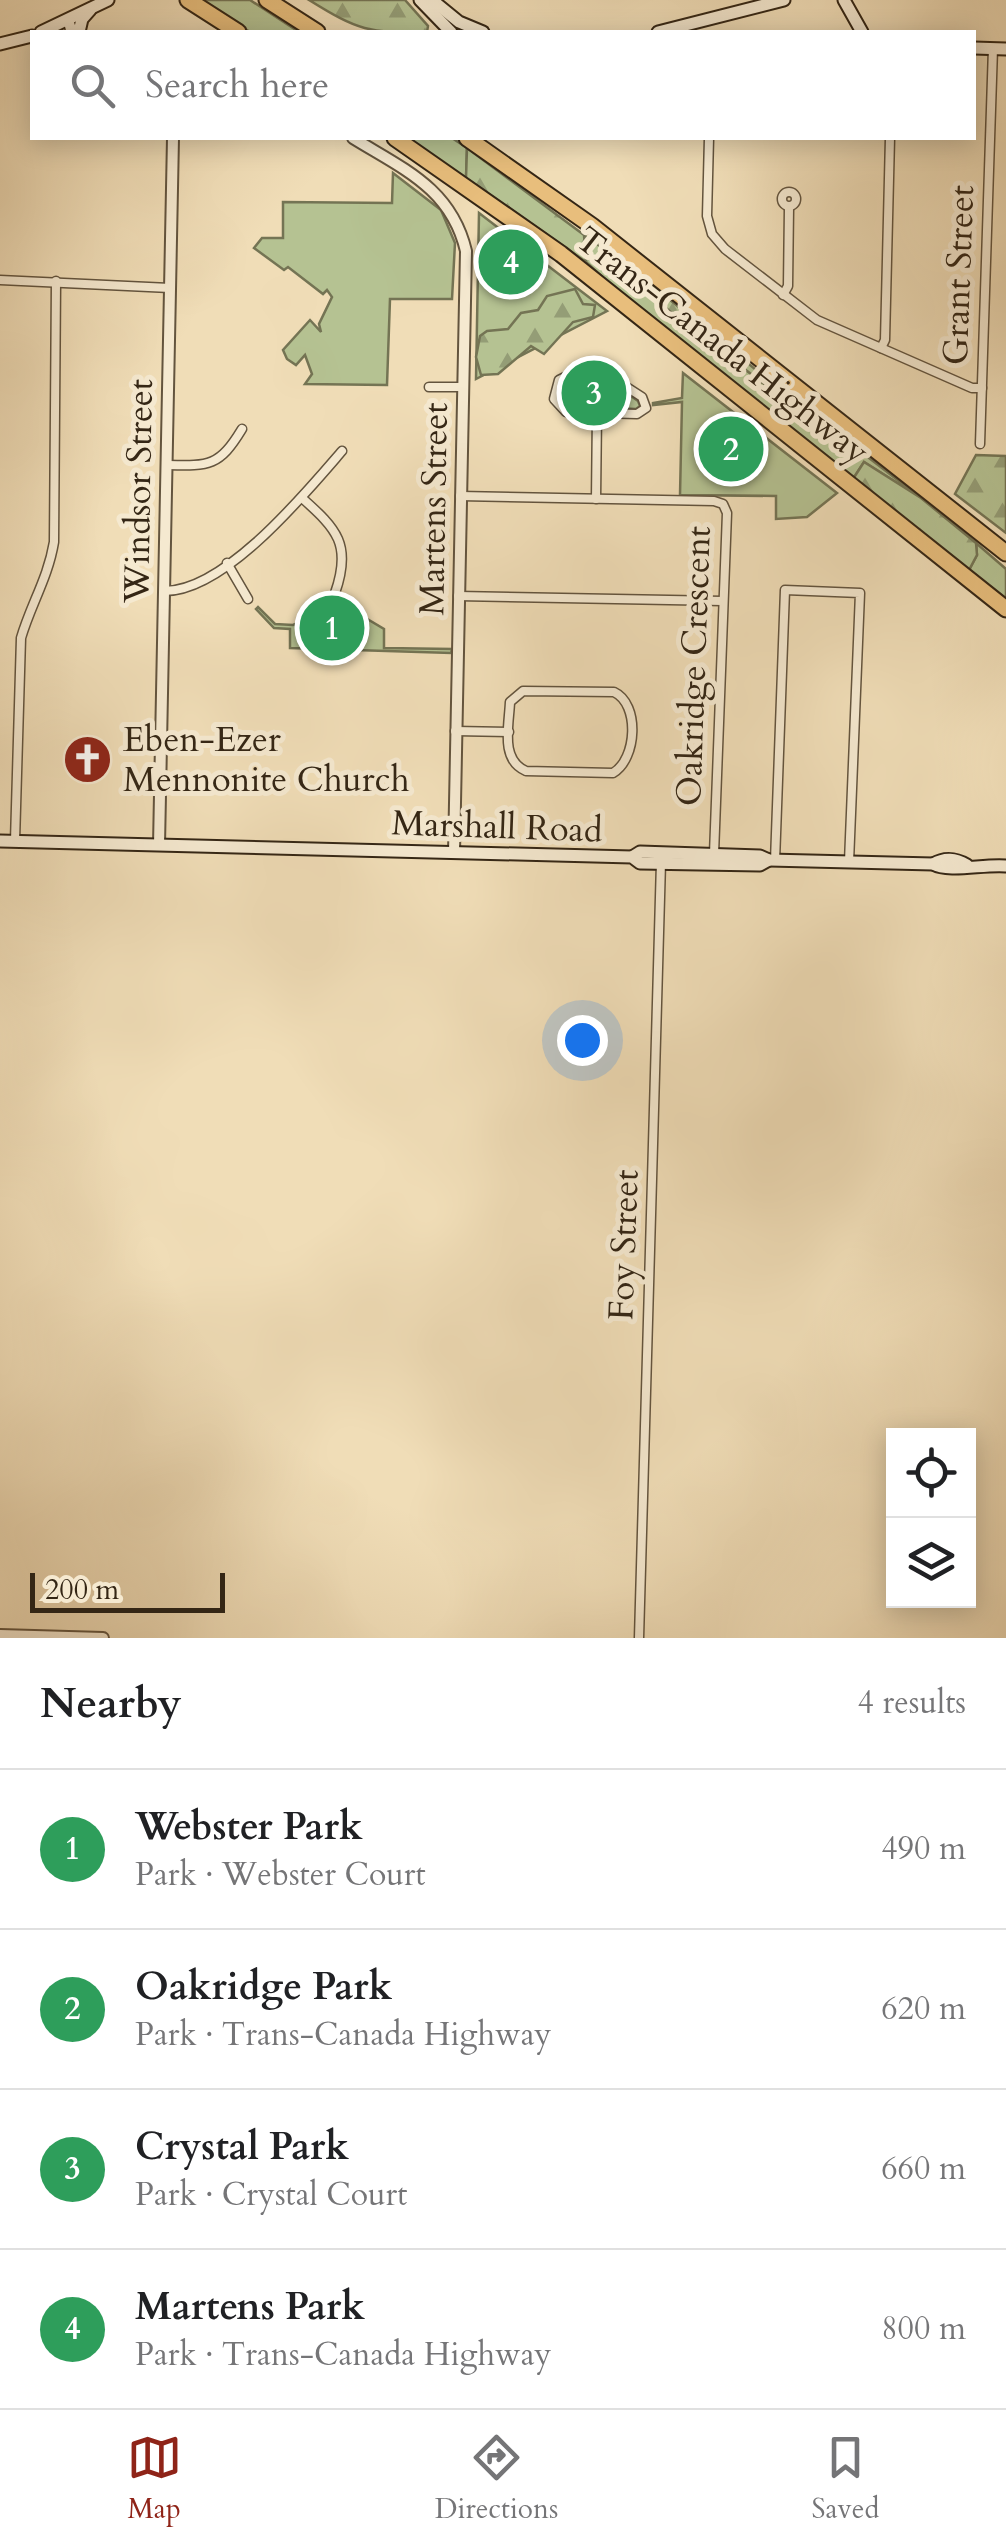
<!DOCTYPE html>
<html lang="en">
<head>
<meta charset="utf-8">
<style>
  :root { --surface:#fff; --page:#f2f2f2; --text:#202124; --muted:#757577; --line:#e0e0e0; --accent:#8f2418 }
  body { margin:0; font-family:Cardo,serif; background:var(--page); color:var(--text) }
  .controls { position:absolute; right:30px; bottom:30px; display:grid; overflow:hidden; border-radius:0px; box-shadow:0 5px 25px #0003 }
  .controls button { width:90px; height:90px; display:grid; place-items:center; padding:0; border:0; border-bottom:2px solid var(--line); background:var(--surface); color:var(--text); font:50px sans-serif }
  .scale { position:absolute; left:30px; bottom:25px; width:195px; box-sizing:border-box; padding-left:10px; border:5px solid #342615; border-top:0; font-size:28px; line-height:35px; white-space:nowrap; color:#342615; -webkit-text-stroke:8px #f5e9d0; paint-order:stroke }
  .you { position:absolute; left:582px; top:1040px; width:35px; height:35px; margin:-25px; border:8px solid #fff; border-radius:50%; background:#1a73e8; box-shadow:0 0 0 15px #1a73e833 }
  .badge { display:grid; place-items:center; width:65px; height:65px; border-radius:50%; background:var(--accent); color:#fff; font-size:32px; font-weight:700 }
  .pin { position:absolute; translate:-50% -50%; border:5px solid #fff; box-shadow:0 2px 10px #0006 }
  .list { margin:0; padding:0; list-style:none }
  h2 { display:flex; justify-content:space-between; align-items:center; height:130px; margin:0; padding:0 40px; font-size:42px }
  h2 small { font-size:32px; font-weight:400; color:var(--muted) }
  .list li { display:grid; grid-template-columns:65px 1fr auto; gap:30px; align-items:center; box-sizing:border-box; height:160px; padding:0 40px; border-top:2px solid var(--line) }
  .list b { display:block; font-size:38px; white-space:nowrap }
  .list p { margin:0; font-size:32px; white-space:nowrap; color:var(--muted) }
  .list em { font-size:32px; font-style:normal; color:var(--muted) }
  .icon { flex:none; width:55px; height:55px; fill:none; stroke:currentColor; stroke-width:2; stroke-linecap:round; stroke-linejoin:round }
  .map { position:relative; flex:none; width:1006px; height:1638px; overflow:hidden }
  .search { position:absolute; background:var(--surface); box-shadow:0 5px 25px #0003; left:30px; right:30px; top:30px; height:110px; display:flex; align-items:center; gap:25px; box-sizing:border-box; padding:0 35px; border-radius:0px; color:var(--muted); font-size:38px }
  .sheet { height:770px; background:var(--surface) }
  nav { display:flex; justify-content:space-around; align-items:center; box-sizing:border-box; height:140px; border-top:2px solid var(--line); background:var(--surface); font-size:28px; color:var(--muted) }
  nav a { display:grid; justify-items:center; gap:5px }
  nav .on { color:var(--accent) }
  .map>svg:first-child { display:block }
</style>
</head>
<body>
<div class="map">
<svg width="1006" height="1638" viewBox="0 0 1006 1638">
  <defs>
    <pattern id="forest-firs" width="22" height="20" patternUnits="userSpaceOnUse" patternTransform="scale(2.5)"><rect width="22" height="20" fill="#b5c292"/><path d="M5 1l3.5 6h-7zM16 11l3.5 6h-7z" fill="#949d76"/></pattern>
  </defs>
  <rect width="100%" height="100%" fill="#f0ddb7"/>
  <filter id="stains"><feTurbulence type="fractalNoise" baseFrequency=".002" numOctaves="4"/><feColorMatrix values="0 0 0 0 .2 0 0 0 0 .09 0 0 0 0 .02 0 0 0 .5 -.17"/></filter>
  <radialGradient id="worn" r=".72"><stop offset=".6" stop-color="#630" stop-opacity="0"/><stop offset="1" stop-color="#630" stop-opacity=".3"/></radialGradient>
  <g fill="#b5c292" stroke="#747454" stroke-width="2.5">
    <path d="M200 0H250L299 32H250Z"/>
    <path d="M406 138H452L467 148 466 178Z"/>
    <path d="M393 173 441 210 455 243 452 299H390L387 385 305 384 312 374 305 355 296 365 287 359 283 350 310 320 321 332 319 324 332 297 327 290 323 294 288 267 284 270 254 248 262 238H283V202L392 203Z"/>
    <path d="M479 213 607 311 476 379Z"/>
    <path d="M584 235 632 269 630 277 772 390 782 391 921 498 864 462 853 479 609 283 586 262Z"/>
    <path d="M586 370 597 372 638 401 640 406 636 409 563 405 560 398 562 385Z"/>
    <path d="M683 373 837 493 807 517 776 519V496L680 495 682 402 653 405V403L682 398Z"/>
    <path d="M976 543 1006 569V599L969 570 977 555Z"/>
    <path d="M342 604 384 629V648L452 649 451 653 290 648V629L274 628 256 609 258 607 275 624 293 625Z"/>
  </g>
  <g fill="url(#forest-firs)" stroke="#747454" stroke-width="2.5">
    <path d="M309 0H405L428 26 427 32C368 33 359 31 309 0Z"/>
    <path d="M467 148 584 235 586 262 466 178Z"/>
    <path d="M632 269 782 391 772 390 680 320 630 277Z"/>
    <path d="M575 289 583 304 595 305 593 317 573 322 544 354 531 346 498 374 481 375 476 357 480 336 487 331 508 329 521 313 538 310 547 296Z"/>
    <path d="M976 455 1006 456V533L955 494Z"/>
    <path d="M864 462 921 498 976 543 977 555 969 570 853 479Z"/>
  </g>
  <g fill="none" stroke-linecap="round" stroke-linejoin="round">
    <defs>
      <g id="minor">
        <path d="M709 138 707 216 712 234 725 249 817 320 972 388H982"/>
        <circle cx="789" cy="199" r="7"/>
        <path d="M0 280 170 288"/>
        <path d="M783 295 788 286 789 208"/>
        <path d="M881 348 885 340 890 138"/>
        <path d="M591 364 642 397 646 408 637 414 566 412 554 399 559 380Z"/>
        <path d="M429 387H463"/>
        <path d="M980 444 993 48"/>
        <path d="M166 465C209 466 219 467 242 429"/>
        <path d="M460 496 714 501 723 504 727 513 714 854"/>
        <path d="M302 498C337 529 352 545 335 593"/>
        <path d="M596 499 597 413"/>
        <path d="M227 563 248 599"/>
        <path d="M164 591C224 592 304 495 342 451"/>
        <path d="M458 596 723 601"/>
        <path d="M523 691 614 692C640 704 637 759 613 773L526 771C500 760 509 726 510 702Z"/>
        <path d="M455 731 509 732"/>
        <path d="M15 841 21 638C31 604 48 578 54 542L56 281"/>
        <path d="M775 861 785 590 860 593 849 862"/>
        <path d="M639 1638 661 862"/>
      </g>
      <g id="tertiary">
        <path d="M68 20 72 32"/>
        <path d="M353 138C403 169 451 188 466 251L454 853"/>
        <path d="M159 845 173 138"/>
        <path d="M0 1635 103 1638"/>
      </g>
      <g id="secondary">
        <path d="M420 0 451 32"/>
        <path d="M432 0 459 22 483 32"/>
        <path d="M844 0 862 32"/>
        <path d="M41 32 108 0"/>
        <path d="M79 32 82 19 90 10"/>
        <path d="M658 32 784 0"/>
        <path d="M0 44 32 36"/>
        <path d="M974 48 1006 49"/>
        <path d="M0 841 632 857 640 863 760 865 769 860"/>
        <path d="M632 857 640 852 760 856 769 860 933 864C949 873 983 864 1006 866"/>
        <path d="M933 864C945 857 955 858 967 865"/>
      </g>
      <g id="motorway">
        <path d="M188 0 238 32"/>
        <path d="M267 0 317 32"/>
        <path d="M395 138 561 254 1006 609"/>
        <path d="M467 138 592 226 1006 553"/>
      </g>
    </defs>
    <use href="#minor" stroke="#63543e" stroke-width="11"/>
    <use href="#tertiary" stroke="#63543e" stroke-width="14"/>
    <use href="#secondary" stroke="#342615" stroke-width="15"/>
    <use href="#motorway" stroke="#342615" stroke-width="19"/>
    <use href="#minor" stroke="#f5e9d0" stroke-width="8"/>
    <use href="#tertiary" stroke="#f5e9d0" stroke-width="10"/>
    <use href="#secondary" stroke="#f5e9d0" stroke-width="11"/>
    <use href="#motorway" stroke="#e8be7c" stroke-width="15"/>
  </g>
  <defs>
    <symbol id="church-disc" viewBox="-11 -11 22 22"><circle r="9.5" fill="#8f2418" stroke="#f5e9d0"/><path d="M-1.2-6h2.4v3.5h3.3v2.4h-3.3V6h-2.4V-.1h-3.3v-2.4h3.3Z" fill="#fff"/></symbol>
  </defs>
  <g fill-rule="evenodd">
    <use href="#church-disc" x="60" y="732" width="55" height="55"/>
  </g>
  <g text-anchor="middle" stroke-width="10" stroke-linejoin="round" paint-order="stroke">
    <g font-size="35" fill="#342615" stroke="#f5e9d0">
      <text transform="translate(958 275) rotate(-88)" y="12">Grant Street</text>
      <text transform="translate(723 345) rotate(38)" y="12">Trans-Canada Highway</text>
      <text transform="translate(138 491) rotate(-89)" y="12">Windsor Street</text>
      <text transform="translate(433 509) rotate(-89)" y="12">Martens Street</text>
      <text transform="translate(693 666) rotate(-88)" y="12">Oakridge Crescent</text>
      <text transform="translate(497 826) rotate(2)" y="12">Marshall Road</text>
      <text transform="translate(623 1245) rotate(-88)" y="12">Foy Street</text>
    </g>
    <g font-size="35" fill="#342615" stroke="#f5e9d0" text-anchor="start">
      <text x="123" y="751">Eben-Ezer<tspan x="123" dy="40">Mennonite Church</tspan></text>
    </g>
  </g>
  <rect width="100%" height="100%" filter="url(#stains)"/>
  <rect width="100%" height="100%" fill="url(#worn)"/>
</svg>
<div class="controls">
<button><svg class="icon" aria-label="locate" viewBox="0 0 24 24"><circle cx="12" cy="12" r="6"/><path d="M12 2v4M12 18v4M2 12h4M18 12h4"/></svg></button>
<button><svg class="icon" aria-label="layers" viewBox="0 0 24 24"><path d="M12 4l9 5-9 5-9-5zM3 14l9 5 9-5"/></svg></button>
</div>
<div class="scale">200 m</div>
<div class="you"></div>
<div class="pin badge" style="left:332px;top:628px;background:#2e9e5b">1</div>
<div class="pin badge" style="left:731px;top:449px;background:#2e9e5b">2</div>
<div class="pin badge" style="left:594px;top:393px;background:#2e9e5b">3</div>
<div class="pin badge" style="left:511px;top:262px;background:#2e9e5b">4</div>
<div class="search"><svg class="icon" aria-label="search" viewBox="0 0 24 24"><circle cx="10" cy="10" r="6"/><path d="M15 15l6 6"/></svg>Search here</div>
</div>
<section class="sheet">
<h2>Nearby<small>4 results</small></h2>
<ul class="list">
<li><span class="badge" style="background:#2e9e5b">1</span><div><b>Webster Park</b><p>Park · Webster Court</p></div><em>490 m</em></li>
<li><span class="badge" style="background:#2e9e5b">2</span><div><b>Oakridge Park</b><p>Park · Trans-Canada Highway</p></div><em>620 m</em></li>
<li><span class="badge" style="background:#2e9e5b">3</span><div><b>Crystal Park</b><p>Park · Crystal Court</p></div><em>660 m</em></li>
<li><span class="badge" style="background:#2e9e5b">4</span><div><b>Martens Park</b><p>Park · Trans-Canada Highway</p></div><em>800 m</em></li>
</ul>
</section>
<nav>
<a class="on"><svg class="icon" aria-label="map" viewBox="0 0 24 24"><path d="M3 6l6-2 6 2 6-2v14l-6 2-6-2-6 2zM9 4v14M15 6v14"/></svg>Map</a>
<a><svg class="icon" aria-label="directions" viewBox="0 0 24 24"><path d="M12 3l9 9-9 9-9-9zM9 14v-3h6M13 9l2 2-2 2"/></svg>Directions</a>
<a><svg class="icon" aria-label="saved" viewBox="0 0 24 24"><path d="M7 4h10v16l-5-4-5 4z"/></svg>Saved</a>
</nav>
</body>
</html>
